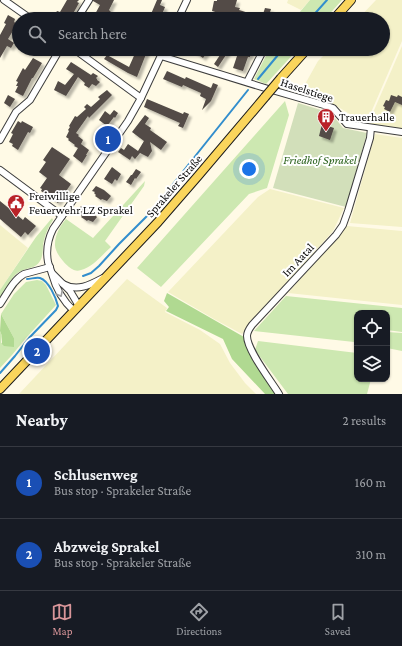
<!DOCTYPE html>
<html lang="en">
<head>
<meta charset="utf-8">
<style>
  :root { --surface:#171b24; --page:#20242c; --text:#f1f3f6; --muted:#9ea1a6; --line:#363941; --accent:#d89599 }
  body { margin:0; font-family:"Crimson Pro",serif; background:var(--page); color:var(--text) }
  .controls { position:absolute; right:12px; bottom:12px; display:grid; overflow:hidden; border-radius:8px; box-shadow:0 1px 3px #0004 }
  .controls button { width:36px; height:36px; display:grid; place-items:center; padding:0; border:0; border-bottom:1px solid var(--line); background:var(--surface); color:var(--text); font:20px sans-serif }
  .you { position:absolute; left:249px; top:169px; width:14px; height:14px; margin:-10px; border:3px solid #fff; border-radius:50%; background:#1a73e8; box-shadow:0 0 0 6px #1a73e833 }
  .badge { display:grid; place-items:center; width:26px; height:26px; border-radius:50%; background:var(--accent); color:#fff; font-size:13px; font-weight:700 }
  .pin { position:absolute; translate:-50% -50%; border:2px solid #fff; box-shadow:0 1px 4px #0006 }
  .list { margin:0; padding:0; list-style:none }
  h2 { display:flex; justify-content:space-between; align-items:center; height:52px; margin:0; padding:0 16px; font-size:17px }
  h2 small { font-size:13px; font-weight:400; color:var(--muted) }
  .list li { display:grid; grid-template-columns:26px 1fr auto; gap:12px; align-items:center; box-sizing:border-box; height:72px; padding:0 16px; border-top:1px solid var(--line) }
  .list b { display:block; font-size:15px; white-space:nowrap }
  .list p { margin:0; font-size:13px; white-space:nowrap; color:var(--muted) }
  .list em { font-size:13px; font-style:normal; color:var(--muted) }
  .icon { flex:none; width:22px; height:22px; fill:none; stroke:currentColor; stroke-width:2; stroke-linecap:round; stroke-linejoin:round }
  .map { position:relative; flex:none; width:402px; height:394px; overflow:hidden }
  .search { position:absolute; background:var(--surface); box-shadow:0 1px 3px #0004; left:12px; right:12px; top:12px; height:44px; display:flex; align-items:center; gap:10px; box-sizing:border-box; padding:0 14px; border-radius:22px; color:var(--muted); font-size:15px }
  .sheet { height:196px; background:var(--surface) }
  nav { display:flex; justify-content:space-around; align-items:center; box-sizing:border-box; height:56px; border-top:1px solid var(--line); background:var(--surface); font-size:11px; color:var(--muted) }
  nav a { display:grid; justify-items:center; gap:2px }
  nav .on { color:var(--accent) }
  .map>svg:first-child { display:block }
</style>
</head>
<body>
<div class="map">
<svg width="402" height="394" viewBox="0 0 402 394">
  <defs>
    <filter id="shadow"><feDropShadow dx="3" dy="3" stdDeviation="1" flood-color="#0004"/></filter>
  </defs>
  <rect width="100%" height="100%" fill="#fffae6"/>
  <g fill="#f4f1c8">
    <path d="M288 0H310L301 10 287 3Z"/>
    <path d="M376 0H402V41L366 124 304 86 318 61 330 49H383V19H358Z"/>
    <path d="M402 46V129L368 124Z"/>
    <path d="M375 134 402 138V227L350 223Z"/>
    <path d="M270 189 344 208 333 231 242 334 214 319 168 292 258 197Z"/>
    <path d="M0 225 28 248 0 290Z"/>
    <path d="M347 226 402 231V305L288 293 338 236Z"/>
    <path d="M127 279 167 308 165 312 200 330 220 344 230 363 245 383 256 394H19Z"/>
  </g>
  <g fill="#cde8b1">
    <path d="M310 0H342L325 19H294Z"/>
    <path d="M270 49H298L266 84 254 79 268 52Z"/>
    <path d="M285 101 289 115 267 188 249 194 161 287 137 268Z"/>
    <path d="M145 181 144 186 105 241 111 247C102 255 93 267 81 270 78 271 75 271 72 269 66 266 54 252 55 244 55 235 60 226 66 219L93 238Z"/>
    <path d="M52 218 53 220C49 226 46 232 44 240 42 246 44 255 40 261 36 269 25 268 19 272 9 278 6 292 0 300V290L36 237Z"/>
    <path d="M37 280 42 281 46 285 56 305 26 338 12 355 0 368V331L2 336 1 343 14 338 1 314 14 294 26 282Z"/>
    <path d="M286 296 402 308V332L387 330V313H357V328H356L354 342 254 331Z"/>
    <path d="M387 332 402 333V351L387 348Z"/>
    <path d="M258 341 357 353V379H371L367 394H288L255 350Z"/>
  </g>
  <g fill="#b0d991">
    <path d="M167 293 244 337 283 394H265L232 359 223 339 166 311 169 307 164 301Z"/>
    <path d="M1 314 14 338V347L4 346 2 344V336L0 331Z"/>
  </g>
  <path fill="#d2dfba" d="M298 103 331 113 343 128 367 133 346 207 273 188Z"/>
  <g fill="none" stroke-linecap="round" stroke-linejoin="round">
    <g stroke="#328ecd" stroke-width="2">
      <path d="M310 19 327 0"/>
      <path d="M258 79 283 49"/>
      <path d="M83 276 91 273 99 266 119 244 149 214 248 90"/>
      <path d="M0 373 15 356 29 338 56 310 58 306C56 298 49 281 40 278 36 277 31 279 27 279"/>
    </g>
  </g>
  <g fill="#524b46" filter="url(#shadow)">
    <path d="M67 0H79L77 2 79 3 70 19H56L57 17 54 16 57 11 60 12Z"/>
    <path d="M93 0H114L109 10 111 12 107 19H87L90 14 94 16 100 5 93 1Z"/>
    <path d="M157 0H162L160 5 165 7 160 19H150L152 14H151Z"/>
    <path d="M217 0H237L235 7 240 8 239 10 262 17 265 8 271 9 268 19H239L212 11 214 1H217Z"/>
    <path d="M8 15 15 19 14 22 19 25V32L14 29 8 39 14 43 11 48 7 46 0 58V35L6 24 4 23Z"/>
    <path d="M137 49H148L137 77 128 73 104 59 107 55 129 67Z"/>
    <path d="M190 49H205L208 51 203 58Z"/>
    <path d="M224 49H230L218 67 214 64Z"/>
    <path d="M241 49H252L250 57H248L243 71 233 68 238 53 240 54Z"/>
    <path d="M33 58 42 63 33 78H32L23 96 15 92 18 86H16L18 82 16 81 23 68 25 70Z"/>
    <path d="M71 62 91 75 93 73 98 76 96 78 97 79V80L100 82 96 86 92 84 89 88 84 85 85 83 78 77 66 96 54 90 58 81 65 85 74 74 66 69Z"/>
    <path d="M167 71 185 79 186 77 211 88 213 83 218 85 211 101 202 110 206 99 200 96 201 93 183 85 182 87 163 79Z"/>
    <path d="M107 90 112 95 89 118 88 116 76 133 79 135 78 136 83 140 81 144 89 150 86 155H87L82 163 73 156 78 148 74 146 75 145 68 140 69 139 66 137 69 131 68 130 70 127 69 126 75 116 77 117 86 109 84 107 87 104 91 107 100 99 98 97Z"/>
    <path d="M8 95 15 99 10 107 4 103Z"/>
    <path d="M391 95 397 97 398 95 402 97V105L395 102 390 112 384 109 385 107 383 106 386 100 389 101Z"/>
    <path d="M147 99 183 114 184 112 189 114 183 128 178 126 180 123 144 107Z"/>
    <path d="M114 110 118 113 115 118 114 117 107 126 99 120 105 111 110 115Z"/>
    <path d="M145 115 149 118 145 124 151 128 150 130 167 142 161 150 150 142 152 151 148 157 140 153 135 159 132 156 130 160 118 152 121 148 124 150 128 144 138 151 144 141 132 132Z"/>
    <path d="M18 121 21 123 22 121 33 127 30 133 28 132 18 150 12 146 13 144 9 142 13 134 11 133Z"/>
    <path d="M322 124 334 128 330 140 319 136Z"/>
    <path d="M52 147 70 159 59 175 71 184 58 203 41 191 42 189 40 188 47 178 39 172 46 162 43 160Z"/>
    <path d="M112 167 121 174 117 181 115 179 112 184 104 179Z"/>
    <path d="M136 169 141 172 136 179 135 178 131 185 126 182 131 175H132Z"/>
    <path d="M96 186 104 190 111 196 107 201 102 199 101 200 95 196 96 195 94 193 95 192 92 191Z"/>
    <path d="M0 201 23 220 25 217 36 226 28 235 25 232 21 237 0 219Z"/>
    <path d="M81 206 94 214 97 217 93 222 88 220 87 221 81 217 82 216 79 214 80 213 78 211Z"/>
  </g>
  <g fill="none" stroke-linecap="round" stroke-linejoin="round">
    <defs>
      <g id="minor">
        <path d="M4 0 31 19"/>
        <path d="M77 19 89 0"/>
        <path d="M178 19 187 0"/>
        <path d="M74 49 141 98"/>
        <path d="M161 56 265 88 324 105 333 108 347 124 402 132"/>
        <path d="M247 82 264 49"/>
        <path d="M0 140 16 112 30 100 60 49"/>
        <path d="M0 170 62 216"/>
        <path d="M53 274 70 291 79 306"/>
        <path d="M63 284C77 292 90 285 103 278"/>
        <path d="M0 304C7 294 13 280 24 274L50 267"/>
        <path d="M74 311C63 301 56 289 52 274 51 270 49 266 48 262 46 251 48 239 53 229L128 121 141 98 164 49"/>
        <path d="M279 394C271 381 247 350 247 336 247 332 249 329 252 325L336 235 343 225 348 211 370 138 371 128"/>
      </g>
      <g id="major">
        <path d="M334 19 351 0"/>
        <path d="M281 78 307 49"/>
        <path d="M0 389 158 222 198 176 265 97"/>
      </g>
    </defs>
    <use href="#minor" stroke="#3d3d3d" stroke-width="8"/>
    <use href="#major" stroke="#1b1b1b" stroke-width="10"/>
    <use href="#minor" stroke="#fff" stroke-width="6"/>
    <use href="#major" stroke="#fad55c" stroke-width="8"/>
    <defs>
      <path id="major-bridge" d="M265 97 281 78"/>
    </defs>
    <use href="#major-bridge" stroke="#1b1b1b" stroke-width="10" stroke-linecap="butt"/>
    <use href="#major-bridge" stroke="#fad55c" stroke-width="8"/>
  </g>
  <defs><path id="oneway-chevron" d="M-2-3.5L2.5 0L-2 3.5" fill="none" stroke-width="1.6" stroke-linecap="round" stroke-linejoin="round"/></defs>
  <use stroke="#9d9d9d" href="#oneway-chevron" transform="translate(60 294) rotate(62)"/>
  <defs>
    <symbol id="building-pin" viewBox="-11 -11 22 30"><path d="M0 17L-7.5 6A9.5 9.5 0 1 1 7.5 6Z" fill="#b92228" stroke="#fff"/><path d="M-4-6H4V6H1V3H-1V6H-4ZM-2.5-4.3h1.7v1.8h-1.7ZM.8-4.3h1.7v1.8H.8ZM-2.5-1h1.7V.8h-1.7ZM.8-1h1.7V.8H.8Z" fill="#fff"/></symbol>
    <symbol id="civic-pin" viewBox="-11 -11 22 30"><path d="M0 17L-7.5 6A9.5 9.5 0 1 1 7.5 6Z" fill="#b92228" stroke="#fff"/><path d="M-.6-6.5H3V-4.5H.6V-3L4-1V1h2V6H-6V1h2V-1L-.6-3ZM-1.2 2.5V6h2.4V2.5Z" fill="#fff"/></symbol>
  </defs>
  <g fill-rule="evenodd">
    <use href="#building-pin" x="316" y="107" width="20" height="27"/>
    <use href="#civic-pin" x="6" y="193" width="20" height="27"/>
  </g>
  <g text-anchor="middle" stroke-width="4" stroke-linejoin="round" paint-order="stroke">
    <g font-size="12" fill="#0a0a0a" stroke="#fff">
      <text transform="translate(307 90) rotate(18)" y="4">Haselstiege</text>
      <text transform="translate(174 186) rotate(-49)" y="4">Sprakeler Straße</text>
      <text transform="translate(298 260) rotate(-47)" y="4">Im Aatal</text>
    </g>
    <g font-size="12" fill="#0a0a0a" stroke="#fff" text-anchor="start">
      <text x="339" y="121">Trauerhalle</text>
      <text x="29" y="200">Freiwillige<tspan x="29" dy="14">Feuerwehr LZ Sprakel</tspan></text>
    </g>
    <g font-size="12" font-style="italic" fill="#29601b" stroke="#fff">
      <text x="320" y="164">Friedhof Sprakel</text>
    </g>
  </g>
</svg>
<div class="controls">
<button><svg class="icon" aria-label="locate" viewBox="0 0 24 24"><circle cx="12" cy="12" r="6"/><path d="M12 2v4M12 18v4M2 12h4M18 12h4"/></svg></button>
<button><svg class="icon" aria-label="layers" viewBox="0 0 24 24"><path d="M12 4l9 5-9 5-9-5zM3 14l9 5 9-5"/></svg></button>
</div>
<div class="you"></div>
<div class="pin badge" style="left:108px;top:139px;background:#1a4fb4">1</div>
<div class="pin badge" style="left:37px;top:351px;background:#1a4fb4">2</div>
<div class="search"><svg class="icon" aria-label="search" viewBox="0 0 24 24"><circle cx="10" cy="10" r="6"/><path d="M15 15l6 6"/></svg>Search here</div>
</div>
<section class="sheet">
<h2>Nearby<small>2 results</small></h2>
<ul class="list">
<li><span class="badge" style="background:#1a4fb4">1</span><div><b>Schlusenweg</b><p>Bus stop · Sprakeler Straße</p></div><em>160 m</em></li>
<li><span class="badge" style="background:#1a4fb4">2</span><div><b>Abzweig Sprakel</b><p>Bus stop · Sprakeler Straße</p></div><em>310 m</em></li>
</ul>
</section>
<nav>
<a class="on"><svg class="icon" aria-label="map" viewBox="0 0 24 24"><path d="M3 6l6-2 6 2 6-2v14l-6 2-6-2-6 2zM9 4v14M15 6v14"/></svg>Map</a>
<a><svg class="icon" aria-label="directions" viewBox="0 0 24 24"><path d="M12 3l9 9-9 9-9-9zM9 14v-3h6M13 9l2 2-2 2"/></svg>Directions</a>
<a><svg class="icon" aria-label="saved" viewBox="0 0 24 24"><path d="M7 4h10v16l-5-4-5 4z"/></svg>Saved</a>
</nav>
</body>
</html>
